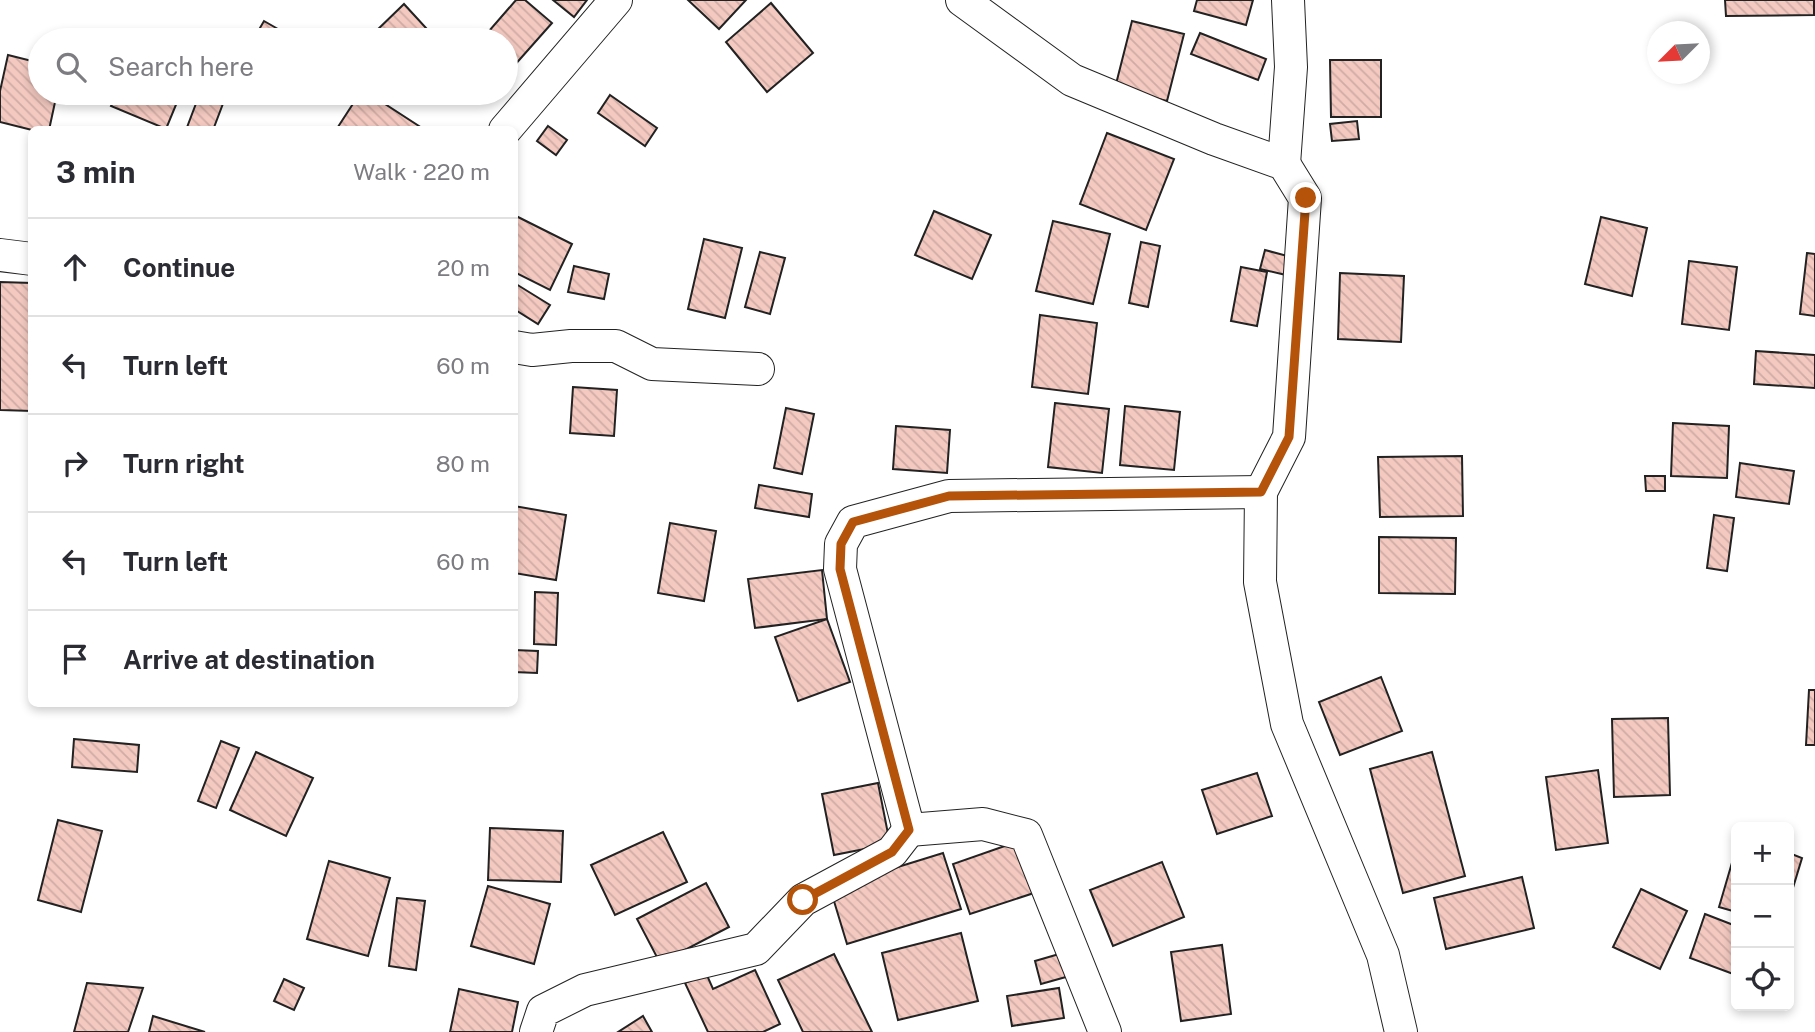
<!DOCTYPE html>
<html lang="en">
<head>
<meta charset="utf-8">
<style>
  :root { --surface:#fff; --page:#f7f7f7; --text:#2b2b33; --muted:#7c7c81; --line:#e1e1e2 }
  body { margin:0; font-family:"Public Sans",sans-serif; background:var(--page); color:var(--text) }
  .controls { position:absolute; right:21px; bottom:21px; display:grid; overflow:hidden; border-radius:10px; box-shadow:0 4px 10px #0003 }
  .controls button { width:63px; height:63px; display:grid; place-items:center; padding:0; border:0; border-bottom:2px solid var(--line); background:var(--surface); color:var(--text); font:35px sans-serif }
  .compass { position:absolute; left:1647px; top:21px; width:63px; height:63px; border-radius:50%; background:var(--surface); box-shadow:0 4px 10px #0003; rotate:246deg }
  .stop { position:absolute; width:21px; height:21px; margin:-16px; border:5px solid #b45309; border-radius:50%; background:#fff }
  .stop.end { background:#b45309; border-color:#fff; box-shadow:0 2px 7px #0008 }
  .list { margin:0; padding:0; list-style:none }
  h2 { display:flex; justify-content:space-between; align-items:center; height:91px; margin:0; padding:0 28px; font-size:30px }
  h2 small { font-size:23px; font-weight:400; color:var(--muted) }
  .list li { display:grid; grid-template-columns:46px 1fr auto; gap:21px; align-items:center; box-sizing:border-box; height:98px; padding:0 28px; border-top:2px solid var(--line) }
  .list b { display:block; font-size:26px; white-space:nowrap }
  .list em { font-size:23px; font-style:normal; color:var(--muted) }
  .icon { flex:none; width:38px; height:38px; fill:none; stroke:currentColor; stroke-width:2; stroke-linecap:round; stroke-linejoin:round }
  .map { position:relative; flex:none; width:1815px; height:1032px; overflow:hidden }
  .search { position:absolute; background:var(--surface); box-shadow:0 4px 10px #0003; left:28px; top:28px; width:490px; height:77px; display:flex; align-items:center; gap:18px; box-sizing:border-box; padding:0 24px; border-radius:38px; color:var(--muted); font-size:26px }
  .panel { position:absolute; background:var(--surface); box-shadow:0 4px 10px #0003; left:28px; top:126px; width:490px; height:581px; border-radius:10px }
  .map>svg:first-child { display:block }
</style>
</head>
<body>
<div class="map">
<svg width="1815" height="1032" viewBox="0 0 1815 1032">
  <defs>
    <pattern id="building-back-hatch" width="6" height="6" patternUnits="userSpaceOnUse" patternTransform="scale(1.75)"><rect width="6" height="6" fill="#f3c9c0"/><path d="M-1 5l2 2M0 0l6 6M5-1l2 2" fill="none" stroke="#d0aca5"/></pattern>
  </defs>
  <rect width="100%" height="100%" fill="#fff"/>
  <g fill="url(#building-back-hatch)" stroke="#222" stroke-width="2">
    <path d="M516 0H525L552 23 513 67 506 60V40L482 39Z"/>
    <path d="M553 0H587L574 17Z"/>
    <path d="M688 0H746L719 29Z"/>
    <path d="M1197 0H1253L1246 25 1194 11Z"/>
    <path d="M1725 0H1814V15L1726 16Z"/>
    <path d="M771 3 813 53 767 92 726 42Z"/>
    <path d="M404 4 437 40H376L371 36Z"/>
    <path d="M264 21 297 40H253Z"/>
    <path d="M1132 21 1184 34 1167 101 1115 88Z"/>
    <path d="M1200 33 1266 59 1258 80 1191 54Z"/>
    <path d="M8 55 40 63V93H57L49 130H32L0 122V91Z"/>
    <path d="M1330 60H1381V117H1331Z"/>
    <path d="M117 93H175L180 95 166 129 111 106Z"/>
    <path d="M200 93H227L213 130H186Z"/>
    <path d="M360 93H368L425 130H336Z"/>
    <path d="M610 95 657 128 645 146 598 113Z"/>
    <path d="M1357 121 1359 139 1332 141 1330 124Z"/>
    <path d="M548 126 567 140 556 155 537 141Z"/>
    <path d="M1107 133 1174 159 1146 230 1080 204Z"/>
    <path d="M934 211 991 235 972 279 915 255Z"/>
    <path d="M514 215 572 244 550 290 514 272Z"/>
    <path d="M1601 217 1647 228 1632 296 1585 284Z"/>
    <path d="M1053 221 1110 234 1093 304 1036 291Z"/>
    <path d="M704 239 742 248 725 318 688 309Z"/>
    <path d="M1141 242 1160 246 1148 307 1129 303Z"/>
    <path d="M1265 250 1291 257 1286 275 1260 269Z"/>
    <path d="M760 252 785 258 770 314 745 307Z"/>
    <path d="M1807 253 1815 254V316L1800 314Z"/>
    <path d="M1689 261 1737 267 1729 330 1682 324Z"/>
    <path d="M574 266 609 274 604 299 568 292Z"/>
    <path d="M1241 267 1267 272 1257 326 1231 321Z"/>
    <path d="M1340 273 1404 276 1401 342 1338 339Z"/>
    <path d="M0 282 32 283V411L0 410Z"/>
    <path d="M516 284 550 305 538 324 514 309Z"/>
    <path d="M1040 315 1097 323 1088 394 1032 387Z"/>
    <path d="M1756 351 1815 355V388L1754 384Z"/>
    <path d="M573 387 617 390 614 436 570 433Z"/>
    <path d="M1055 403 1109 409 1102 473 1048 467Z"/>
    <path d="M1125 406 1180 412 1174 470 1120 465Z"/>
    <path d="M786 408 814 414 802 474 774 468Z"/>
    <path d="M1673 423 1729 426 1727 478 1671 476Z"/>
    <path d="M896 426 950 430 947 473 893 469Z"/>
    <path d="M1462 456 1463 516 1380 517 1378 457Z"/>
    <path d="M1740 463 1794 471 1789 504 1736 497Z"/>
    <path d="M1645 476H1665V491H1646Z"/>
    <path d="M759 485 812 494 809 517 755 508Z"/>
    <path d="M514 506 566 515 556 580 514 573Z"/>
    <path d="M1714 515 1734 518 1727 571 1707 568Z"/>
    <path d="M670 523 716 531 704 601 658 593Z"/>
    <path d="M1379 537 1456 538 1455 594 1379 593Z"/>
    <path d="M822 570 827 619 755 628 748 579Z"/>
    <path d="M535 592 558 593 556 645 534 644Z"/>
    <path d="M827 619 850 682 798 701 775 637Z"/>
    <path d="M514 650 538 651 537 673 514 672Z"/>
    <path d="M1381 677 1402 731 1340 755 1319 702Z"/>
    <path d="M1809 690H1815V745H1806Z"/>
    <path d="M1668 718 1670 795 1614 797 1612 719Z"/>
    <path d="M74 739 139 745 137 772 72 767Z"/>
    <path d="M221 741 239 748 216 808 198 801Z"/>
    <path d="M256 752 313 778 286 836 230 810Z"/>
    <path d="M1432 752 1465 876 1403 893 1370 769Z"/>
    <path d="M1598 770 1608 843 1556 850 1546 777Z"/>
    <path d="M1257 773 1272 816 1217 834 1202 790Z"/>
    <path d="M878 783 890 844 834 855 822 794Z"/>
    <path d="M58 820 102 831 81 912 38 900Z"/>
    <path d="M490 828 563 831 561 882 488 880Z"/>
    <path d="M663 832 687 882 615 915 591 865Z"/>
    <path d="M1025 839 1043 890 970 914 953 864Z"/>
    <path d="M1736 849V912L1719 907Z"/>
    <path d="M943 853 961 909 847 944 830 888Z"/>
    <path d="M1789 853 1802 858 1789 901Z"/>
    <path d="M329 861 390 878 368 956 307 939Z"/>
    <path d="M1162 862 1184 917 1113 946 1090 890Z"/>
    <path d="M1522 877 1534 928 1446 949 1434 898Z"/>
    <path d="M706 883 729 927 660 963 637 919Z"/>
    <path d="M488 886 550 904 534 964 471 946Z"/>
    <path d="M1641 889 1687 911 1660 969 1613 947Z"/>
    <path d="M397 898 425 901 416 970 389 966Z"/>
    <path d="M1705 914 1736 926V975L1690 958Z"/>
    <path d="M961 933 978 1001 898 1020 882 953Z"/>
    <path d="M1222 945 1231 1014 1181 1021 1171 952Z"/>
    <path d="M1066 952 1073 975 1041 984 1035 961Z"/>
    <path d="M834 954 872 1032H803L778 980Z"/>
    <path d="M755 970 780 1024 763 1032H708L685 983 706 973 713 989Z"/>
    <path d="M284 979 304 988 294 1010 274 1001Z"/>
    <path d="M87 983 143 988 128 1032H74Z"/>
    <path d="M1059 988 1064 1018 1012 1026 1007 996Z"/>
    <path d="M459 989 518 1002 512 1032H450Z"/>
    <path d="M153 1016 205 1032H149Z"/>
    <path d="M643 1016 652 1032H618Z"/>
  </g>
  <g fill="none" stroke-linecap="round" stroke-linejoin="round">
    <defs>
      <g id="minor">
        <path d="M962 0 1072 80 1214 139 1284 164 1305 198 1289 437 1261 492 1260 582 1287 724 1383 955 1401 1032"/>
        <path d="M505 130 616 0"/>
        <path d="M1284 164 1291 67 1288 0"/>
        <path d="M0 255 32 259"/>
        <path d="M514 347 532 350 571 346H616L652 364 758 369"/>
        <path d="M536 1032 543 1011 585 990 756 949 803 900 892 852 909 830"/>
        <path d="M1105 1032 1026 835 983 824 909 830 840 569 841 544 853 522 949 496 1261 492"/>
      </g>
    </defs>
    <use href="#minor" stroke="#222" stroke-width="34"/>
    <use href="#minor" stroke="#fff" stroke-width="32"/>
  </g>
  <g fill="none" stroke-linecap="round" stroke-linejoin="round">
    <path stroke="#b45309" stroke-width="9" d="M803 900 892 852 909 830 840 569 841 544 853 522 949 496 1261 492 1289 437 1306 198"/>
  </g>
</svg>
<div class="controls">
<button>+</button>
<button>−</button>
<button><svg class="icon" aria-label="locate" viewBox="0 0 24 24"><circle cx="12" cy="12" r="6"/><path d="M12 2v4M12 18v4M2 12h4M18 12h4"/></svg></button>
</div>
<svg class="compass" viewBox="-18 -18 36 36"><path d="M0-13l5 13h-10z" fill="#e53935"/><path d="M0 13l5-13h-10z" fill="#7c7c81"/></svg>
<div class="stop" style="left:803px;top:900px"></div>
<div class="stop end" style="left:1306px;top:198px"></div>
<div class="search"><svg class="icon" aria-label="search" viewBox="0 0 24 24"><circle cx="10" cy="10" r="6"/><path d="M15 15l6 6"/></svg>Search here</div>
<section class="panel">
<h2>3 min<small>Walk · 220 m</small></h2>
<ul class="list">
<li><svg class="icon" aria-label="ahead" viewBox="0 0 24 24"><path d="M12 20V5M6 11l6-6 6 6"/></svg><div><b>Continue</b></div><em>20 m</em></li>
<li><svg class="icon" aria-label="left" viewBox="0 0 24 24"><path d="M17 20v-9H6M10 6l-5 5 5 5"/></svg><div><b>Turn left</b></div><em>60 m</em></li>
<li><svg class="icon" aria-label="right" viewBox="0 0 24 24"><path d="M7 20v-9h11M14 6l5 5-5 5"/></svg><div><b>Turn right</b></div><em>80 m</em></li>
<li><svg class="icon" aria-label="left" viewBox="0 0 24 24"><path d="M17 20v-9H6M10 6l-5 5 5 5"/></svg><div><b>Turn left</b></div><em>60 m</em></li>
<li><svg class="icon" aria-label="arrive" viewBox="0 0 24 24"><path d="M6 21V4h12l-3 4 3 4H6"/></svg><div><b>Arrive at destination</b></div></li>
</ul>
</section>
</div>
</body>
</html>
